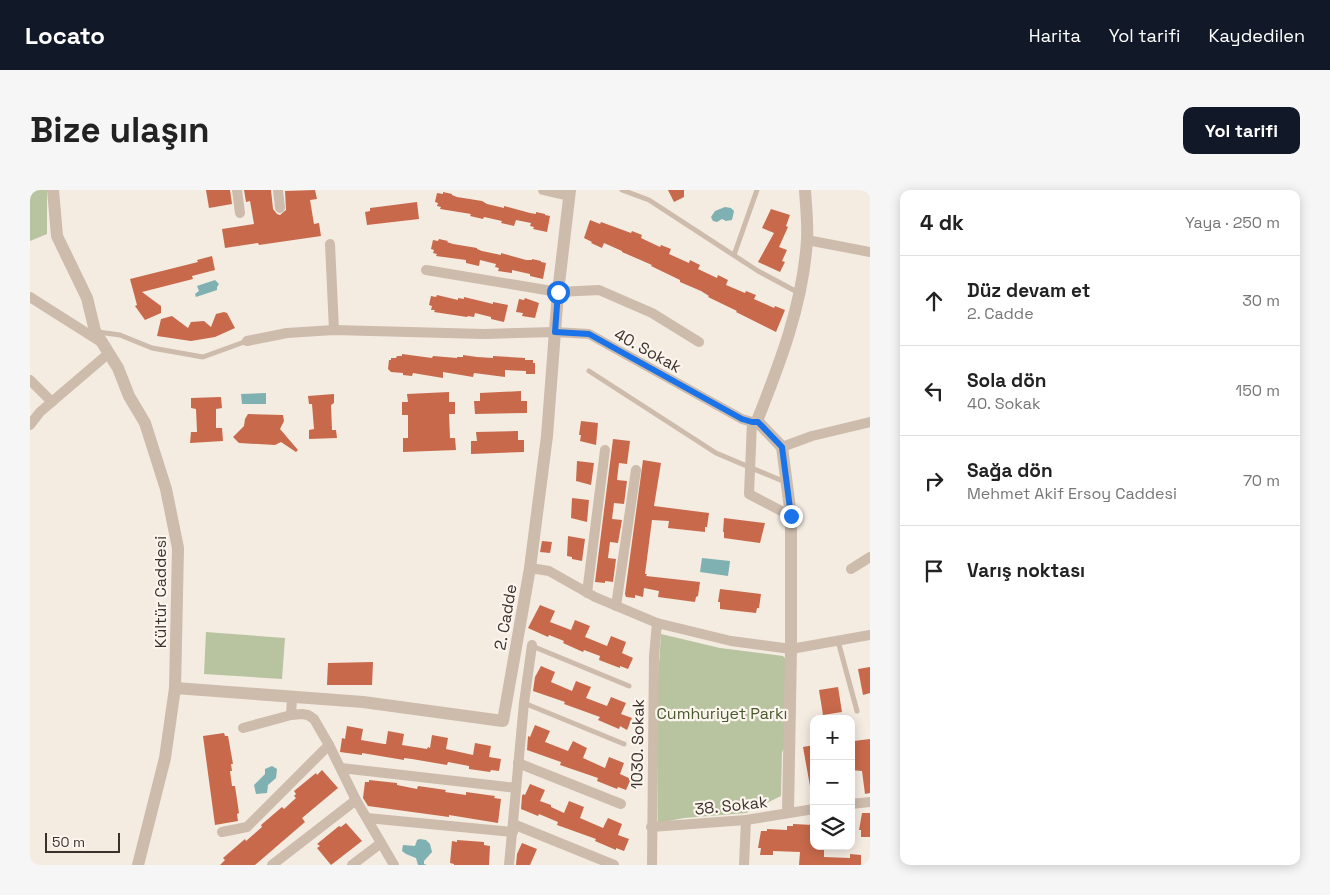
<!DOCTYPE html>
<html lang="tr">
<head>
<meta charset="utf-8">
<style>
  :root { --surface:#fff; --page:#f6f6f6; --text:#222; --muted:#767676; --line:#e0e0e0; --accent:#111827 }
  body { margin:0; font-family:"Space Grotesk",sans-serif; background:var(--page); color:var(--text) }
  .controls { position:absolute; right:15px; bottom:15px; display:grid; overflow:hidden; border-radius:10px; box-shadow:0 2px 12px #0003 }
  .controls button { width:45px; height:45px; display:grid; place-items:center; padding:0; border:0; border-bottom:1px solid var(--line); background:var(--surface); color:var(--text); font:25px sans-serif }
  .scale { position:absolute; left:15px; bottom:12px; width:75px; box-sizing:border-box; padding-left:5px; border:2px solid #3b302b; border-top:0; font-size:14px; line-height:18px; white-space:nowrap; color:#3b302b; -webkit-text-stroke:4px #fbf5ee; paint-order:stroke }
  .stop { position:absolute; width:15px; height:15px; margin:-11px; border:4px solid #1a73e8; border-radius:50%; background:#fff }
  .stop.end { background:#1a73e8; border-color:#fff; box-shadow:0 1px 5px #0008 }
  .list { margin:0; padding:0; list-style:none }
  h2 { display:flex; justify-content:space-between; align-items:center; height:65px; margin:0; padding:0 20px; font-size:21px }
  h2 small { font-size:16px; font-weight:400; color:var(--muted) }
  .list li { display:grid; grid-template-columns:32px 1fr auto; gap:15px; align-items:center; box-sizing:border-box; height:90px; padding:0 20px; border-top:1px solid var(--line) }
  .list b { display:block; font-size:19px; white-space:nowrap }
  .list p { margin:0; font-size:16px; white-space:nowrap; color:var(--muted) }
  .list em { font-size:16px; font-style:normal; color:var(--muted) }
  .icon { flex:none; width:28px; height:28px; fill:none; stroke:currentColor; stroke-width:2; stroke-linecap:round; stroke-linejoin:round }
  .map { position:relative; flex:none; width:840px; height:675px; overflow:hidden; border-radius:10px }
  header { display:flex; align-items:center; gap:30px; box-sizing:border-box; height:70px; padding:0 25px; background:var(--accent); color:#fff }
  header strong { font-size:24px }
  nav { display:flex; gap:28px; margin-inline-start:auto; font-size:18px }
  .intro { display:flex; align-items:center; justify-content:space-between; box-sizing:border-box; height:120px; padding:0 30px }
  h1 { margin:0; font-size:35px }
  .button { padding:12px 22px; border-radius:10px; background:var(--accent); color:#fff; font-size:18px; font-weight:700 }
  main { display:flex; gap:30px; padding:0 30px }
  aside { flex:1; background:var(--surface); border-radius:10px; box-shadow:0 2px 12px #0003 }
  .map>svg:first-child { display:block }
</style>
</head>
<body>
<header>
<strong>Locato</strong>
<nav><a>Harita</a><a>Yol tarifi</a><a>Kaydedilen</a></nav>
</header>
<div class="intro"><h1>Bize ulaşın</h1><a class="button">Yol tarifi</a></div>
<main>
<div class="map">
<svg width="840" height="675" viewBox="0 0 840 675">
  <rect width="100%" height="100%" fill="#f4ebe1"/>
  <g fill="#b8c4a0">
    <path d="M0 0H17V44L0 51Z"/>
    <path d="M176 442 255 448 252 489 174 484Z"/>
    <path d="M631 444 690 458 753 466 757 471 754 558 752 562 751 606 716 623 654 628 628 633V488Z"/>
  </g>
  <g fill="#7fb0b2">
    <path d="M695 17 701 18 704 21 702 30 696 31 692 29 687 32 683 31 681 27 685 21Z"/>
    <path d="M185 90 189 94 187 97V100L166 107 165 104 169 101 167 96Z"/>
    <path d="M236 203V214H212L211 204Z"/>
    <path d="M672 368 700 371 698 386 670 382Z"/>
    <path d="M242 576 247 579 246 588 238 595 237 603 226 604 224 595 235 584V579Z"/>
    <path d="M390 649 396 650 400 654 402 662 394 671V674L397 675H388L386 668 376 664 372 661 373 655 385 656 387 650Z"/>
  </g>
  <g fill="#c8694b">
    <path d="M176 0H200L202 14 179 18Z"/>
    <path d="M214 0H241L243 19 247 24 250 25 256 20 255 1 285 0 287 9 280 10 284 34 289 33 291 46 229 55 228 53 195 58 192 39 224 34 220 11 216 12Z"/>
    <path d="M638 0H654V7L644 12Z"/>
    <path d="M413 2 422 4V5L427 7 452 11 457 14 474 18V16L500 23 506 24V22L515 24V25L520 26 517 42 503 39 504 37 500 36 501 33 486 30 484 36 471 33 472 31 454 27 453 29 440 26 441 24 410 19 411 17 407 16 408 13 405 12 407 3 413 4Z"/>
    <path d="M387 12 389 29 337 35 335 22 340 21V18Z"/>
    <path d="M741 19 760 25 756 36 758 37 749 57 757 60 752 71 755 72 750 82 728 72 744 43 732 38Z"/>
    <path d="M560 30 570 34 571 32 601 43 602 41 612 45 611 48 630 57 631 55 641 59 639 64 659 73 660 70 670 75 668 79 687 88 688 85 698 90 696 95 715 103 716 101 726 105 724 109 744 118 745 116 755 120 746 142 706 122 707 121 678 107 679 106 671 101 650 92V90L621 76 622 75 592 62V61L574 53 572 58 561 53 562 52 554 48Z"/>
    <path d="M409 49 418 51 417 52 423 54 447 58V59L452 61 471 65V63L496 70H502V69L511 71V72L516 73 513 89 500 86V84L482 80V83L468 81 469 78 465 77 466 74 450 70 449 76 436 73V70L406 66 407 64 403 63 404 60 401 59 403 50 408 51Z"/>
    <path d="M182 66 185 80 162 86 163 89 112 102 131 116V123L115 130 105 116 107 115 100 89 168 72 167 70Z"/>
    <path d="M407 105 428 110V108L434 109V107L463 114V112L478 115 474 132 461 129V127L445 123 444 127 438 126 437 127 404 122 405 120H401L402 116 399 115 401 106 406 107Z"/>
    <path d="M495 108 509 113 505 128 492 126 493 123 486 122 489 109 494 110Z"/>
    <path d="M194 122 197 123 205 138 185 147 161 151 127 146 131 129 142 126 158 138 161 132 174 131 181 137 186 124Z"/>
    <path d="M372 164 402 168 403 166 427 168V167H433V165L447 167 463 168V166L495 168V170H503V173H505V184H496V181L475 180V187L444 183 443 187 413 182V188L383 183 382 186 373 185V183L361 182 358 179 359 170H361V168H366L367 166H372Z"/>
    <path d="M491 201V211H497V223L445 224 444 211H450V203Z"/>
    <path d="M419 202V212H425V224H419L420 248H425L426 260 373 262V248H378V225H372V212H378L377 204Z"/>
    <path d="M304 204V213L301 215 302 240H306L307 248 279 249V240L284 239 282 214H279L278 206Z"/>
    <path d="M191 207 192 218 186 219V238H192L193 251 160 253 161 242H167L166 219 161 218V208Z"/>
    <path d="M218 224 253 225 254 231 250 239 268 260 266 262 251 252 245 255 209 253 203 247 214 236 215 229Z"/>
    <path d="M551 231 568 233 566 255 550 251 551 245H549Z"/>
    <path d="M488 241V250H494V262L441 264V251H447L446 242Z"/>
    <path d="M583 249 600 251 597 274 589 273 587 290 597 291 594 314 584 313 582 329 592 330 588 353 580 352 578 368 586 369 583 392 575 391V393L565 392Z"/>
    <path d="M613 270 631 273 624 316 679 323 677 337H675V342L638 338 639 331 622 330 615 384H617L616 386 670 392 668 406 666 407 665 412 628 407 629 401 614 398 613 407 605 405V408L596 407 595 404Z"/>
    <path d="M547 271 564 273 561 295 546 291Z"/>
    <path d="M542 308 559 310 557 332 541 328Z"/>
    <path d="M694 328 735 333 730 353 694 348V342H693Z"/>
    <path d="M538 346 555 349 552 371 542 369V367L537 366Z"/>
    <path d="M512 351 522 352 520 363 510 362Z"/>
    <path d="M690 399 731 404 729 418H727L726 423 690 419V412H688Z"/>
    <path d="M510 415 525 421 520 432 541 440 545 430 560 436 555 447 577 456 581 446 596 452 592 463 603 468 598 479 590 476V478L569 470 570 466 554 460 553 462 533 453 534 451 519 445 518 447 498 438Z"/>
    <path d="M343 472 342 495H297L298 473Z"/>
    <path d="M511 476 525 482 521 492 542 501 546 491 561 497 556 508 577 516 581 507 596 513 591 524 602 528 597 540 590 536 589 539 568 530 570 527 534 514 535 512 503 501 505 487Z"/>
    <path d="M840 477V503L833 505 828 479Z"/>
    <path d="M808 497 812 522 793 525 789 500Z"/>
    <path d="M505 535 520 541 515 552 538 561 543 551 557 558 553 568 575 578 579 567 594 573 590 584 601 589 596 600 588 597 587 599 567 591 568 588 530 575 531 572 497 560 498 546 500 547Z"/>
    <path d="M317 536 333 539 331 550 354 554H356L358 541 374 544 372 555 397 559 398 557 400 558 402 545 418 548 416 559 443 565 445 553 461 556 459 567 471 569 469 581 461 580 460 582 439 579V576L418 572 417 575 382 569 374 568V570L332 563V565L310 562 312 548 315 549Z"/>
    <path d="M194 543 195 546H198L203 574H201L202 581H200L202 596H205L209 623 207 624 208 631 185 635 173 546Z"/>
    <path d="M840 549V603L835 604 832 581 821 580V558L825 557 824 551Z"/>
    <path d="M784 555V596H780L773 557Z"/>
    <path d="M292 580 308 598 272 628 275 632 225 675H190L195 670 193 668 215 649 216 651 232 637 231 635 252 617 254 619 266 608 264 606 266 604 264 601 286 583 287 585Z"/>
    <path d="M339 590 367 593V595L387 599 388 596 416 600 415 602 436 605V602L465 606 464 608 471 609 468 633 419 625V627L338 616 333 608 335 592H339Z"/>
    <path d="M500 594 515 600 510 611 521 615V617L534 623 539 611 554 617 550 628 573 638 578 628 592 634 588 645 599 649 594 661 586 658V660L565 651 566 649 527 635 528 632 509 624 508 626 491 619 492 606 493 604 495 605Z"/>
    <path d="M832 623H840V647H831V640H829Z"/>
    <path d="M316 633 332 651 301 675 287 658 290 656 287 654 309 636 311 637Z"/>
    <path d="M763 634 784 635V656H794V667L820 668V664L831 665V675H769L770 662 743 661V665H730L731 658H728L731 641H737V639L757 640V636H763Z"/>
    <path d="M427 650 454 652V655L460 656 459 675H424V674L420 673 422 651 427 652Z"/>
    <path d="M492 653 507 659 500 675H486L487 664Z"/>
  </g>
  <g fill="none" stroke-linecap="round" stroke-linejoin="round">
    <g stroke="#cdbbac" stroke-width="5">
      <path d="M592 0 619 10 728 81 769 103"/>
      <path d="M704 65 727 0"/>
      <path d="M68 142 90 145 122 158 173 167 217 151"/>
      <path d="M559 181 686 263 755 292"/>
      <path d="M808 451 827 521"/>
      <path d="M502 456 599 496"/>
      <path d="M494 513 594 554"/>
    </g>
    <g stroke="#cdbbac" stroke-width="10">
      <path d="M207 0 210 23"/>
      <path d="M248 0 250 18"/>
      <path d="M513 0 539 6"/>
      <path d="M777 50 840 62"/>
      <path d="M300 54 304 140"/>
      <path d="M396 80 528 102 569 100 622 123 669 152"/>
      <path d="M0 107 71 152"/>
      <path d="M217 151 257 143 304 140 454 144 525 142 559 144 712 229 722 232 727 231"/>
      <path d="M0 190 22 212"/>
      <path d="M722 232 719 304 761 326"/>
      <path d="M0 235 10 222 79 163"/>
      <path d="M752 257 782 246 840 232"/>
      <path d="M500 378 519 381 565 407 627 433 701 451 761 459 840 445"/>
      <path d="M821 379 840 367"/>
      <path d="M557 403 575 260"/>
      <path d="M586 416 606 280"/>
      <path d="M262 508 261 525 272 524 278 525 284 529 299 555 326 610 364 675"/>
      <path d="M213 538 261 525"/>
      <path d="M488 573 591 614"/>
      <path d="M311 578 486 598"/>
      <path d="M821 614 840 612"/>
      <path d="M337 628 483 642"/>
      <path d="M483 634 584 675"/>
      <path d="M621 637 716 630 784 619"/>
      <path d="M192 642 217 637 299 555"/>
      <path d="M242 675 326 610"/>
      <path d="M322 675 351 653"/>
      <path d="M479 675 494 513 502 455"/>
      <path d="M622 675 624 466 627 433"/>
      <path d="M714 675 716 630"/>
    </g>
    <g stroke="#cdbbac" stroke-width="12">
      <path d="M23 0 27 46 57 108 65 141 88 178 99 206 115 233 136 299 148 358 145 498 135 568 108 675"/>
      <path d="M145 498 333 512 473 531 500 378 517 246 528 102 540 0"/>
      <path d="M758 622 761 459V326L752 257 727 231C750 173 773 114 777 50 778 34 776 16 775 0"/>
    </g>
  </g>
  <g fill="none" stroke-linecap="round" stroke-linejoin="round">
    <path stroke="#1a73e8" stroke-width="6" d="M528 102 525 142 559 144 712 229 722 232H728L752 257 761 326"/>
  </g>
  <g text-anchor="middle" stroke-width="4.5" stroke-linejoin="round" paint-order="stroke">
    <g font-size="16" fill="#3b302b" stroke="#fbf5ee">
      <text transform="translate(618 160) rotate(29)" y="6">40. Sokak</text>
      <text transform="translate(130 402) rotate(-90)" y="6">Kültür Caddesi</text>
      <text transform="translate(475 427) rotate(-80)" y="6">2. Cadde</text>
      <text transform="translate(607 554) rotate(-89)" y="6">1030. Sokak</text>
      <text transform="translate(701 615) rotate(-6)" y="6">38. Sokak</text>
    </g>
    <g font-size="16" fill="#4a5a2e" stroke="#fbf5ee">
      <text x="692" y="529">Cumhuriyet Parkı</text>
    </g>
  </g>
</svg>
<div class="controls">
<button>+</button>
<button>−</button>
<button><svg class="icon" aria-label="layers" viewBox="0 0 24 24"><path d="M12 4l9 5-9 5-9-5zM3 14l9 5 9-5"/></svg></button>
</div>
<div class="scale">50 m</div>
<div class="stop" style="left:528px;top:102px"></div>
<div class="stop end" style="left:761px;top:326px"></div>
</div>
<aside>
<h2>4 dk<small>Yaya · 250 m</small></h2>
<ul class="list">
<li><svg class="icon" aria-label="ahead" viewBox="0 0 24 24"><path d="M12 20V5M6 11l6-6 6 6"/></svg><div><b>Düz devam et</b><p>2. Cadde</p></div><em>30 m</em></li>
<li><svg class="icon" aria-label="left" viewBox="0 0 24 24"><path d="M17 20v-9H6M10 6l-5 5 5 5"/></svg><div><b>Sola dön</b><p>40. Sokak</p></div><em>150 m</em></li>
<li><svg class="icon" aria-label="right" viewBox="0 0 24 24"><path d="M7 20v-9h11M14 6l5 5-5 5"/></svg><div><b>Sağa dön</b><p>Mehmet Akif Ersoy Caddesi</p></div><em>70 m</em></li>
<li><svg class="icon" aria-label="arrive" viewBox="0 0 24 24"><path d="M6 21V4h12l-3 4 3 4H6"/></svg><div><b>Varış noktası</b></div></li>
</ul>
</aside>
</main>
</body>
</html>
